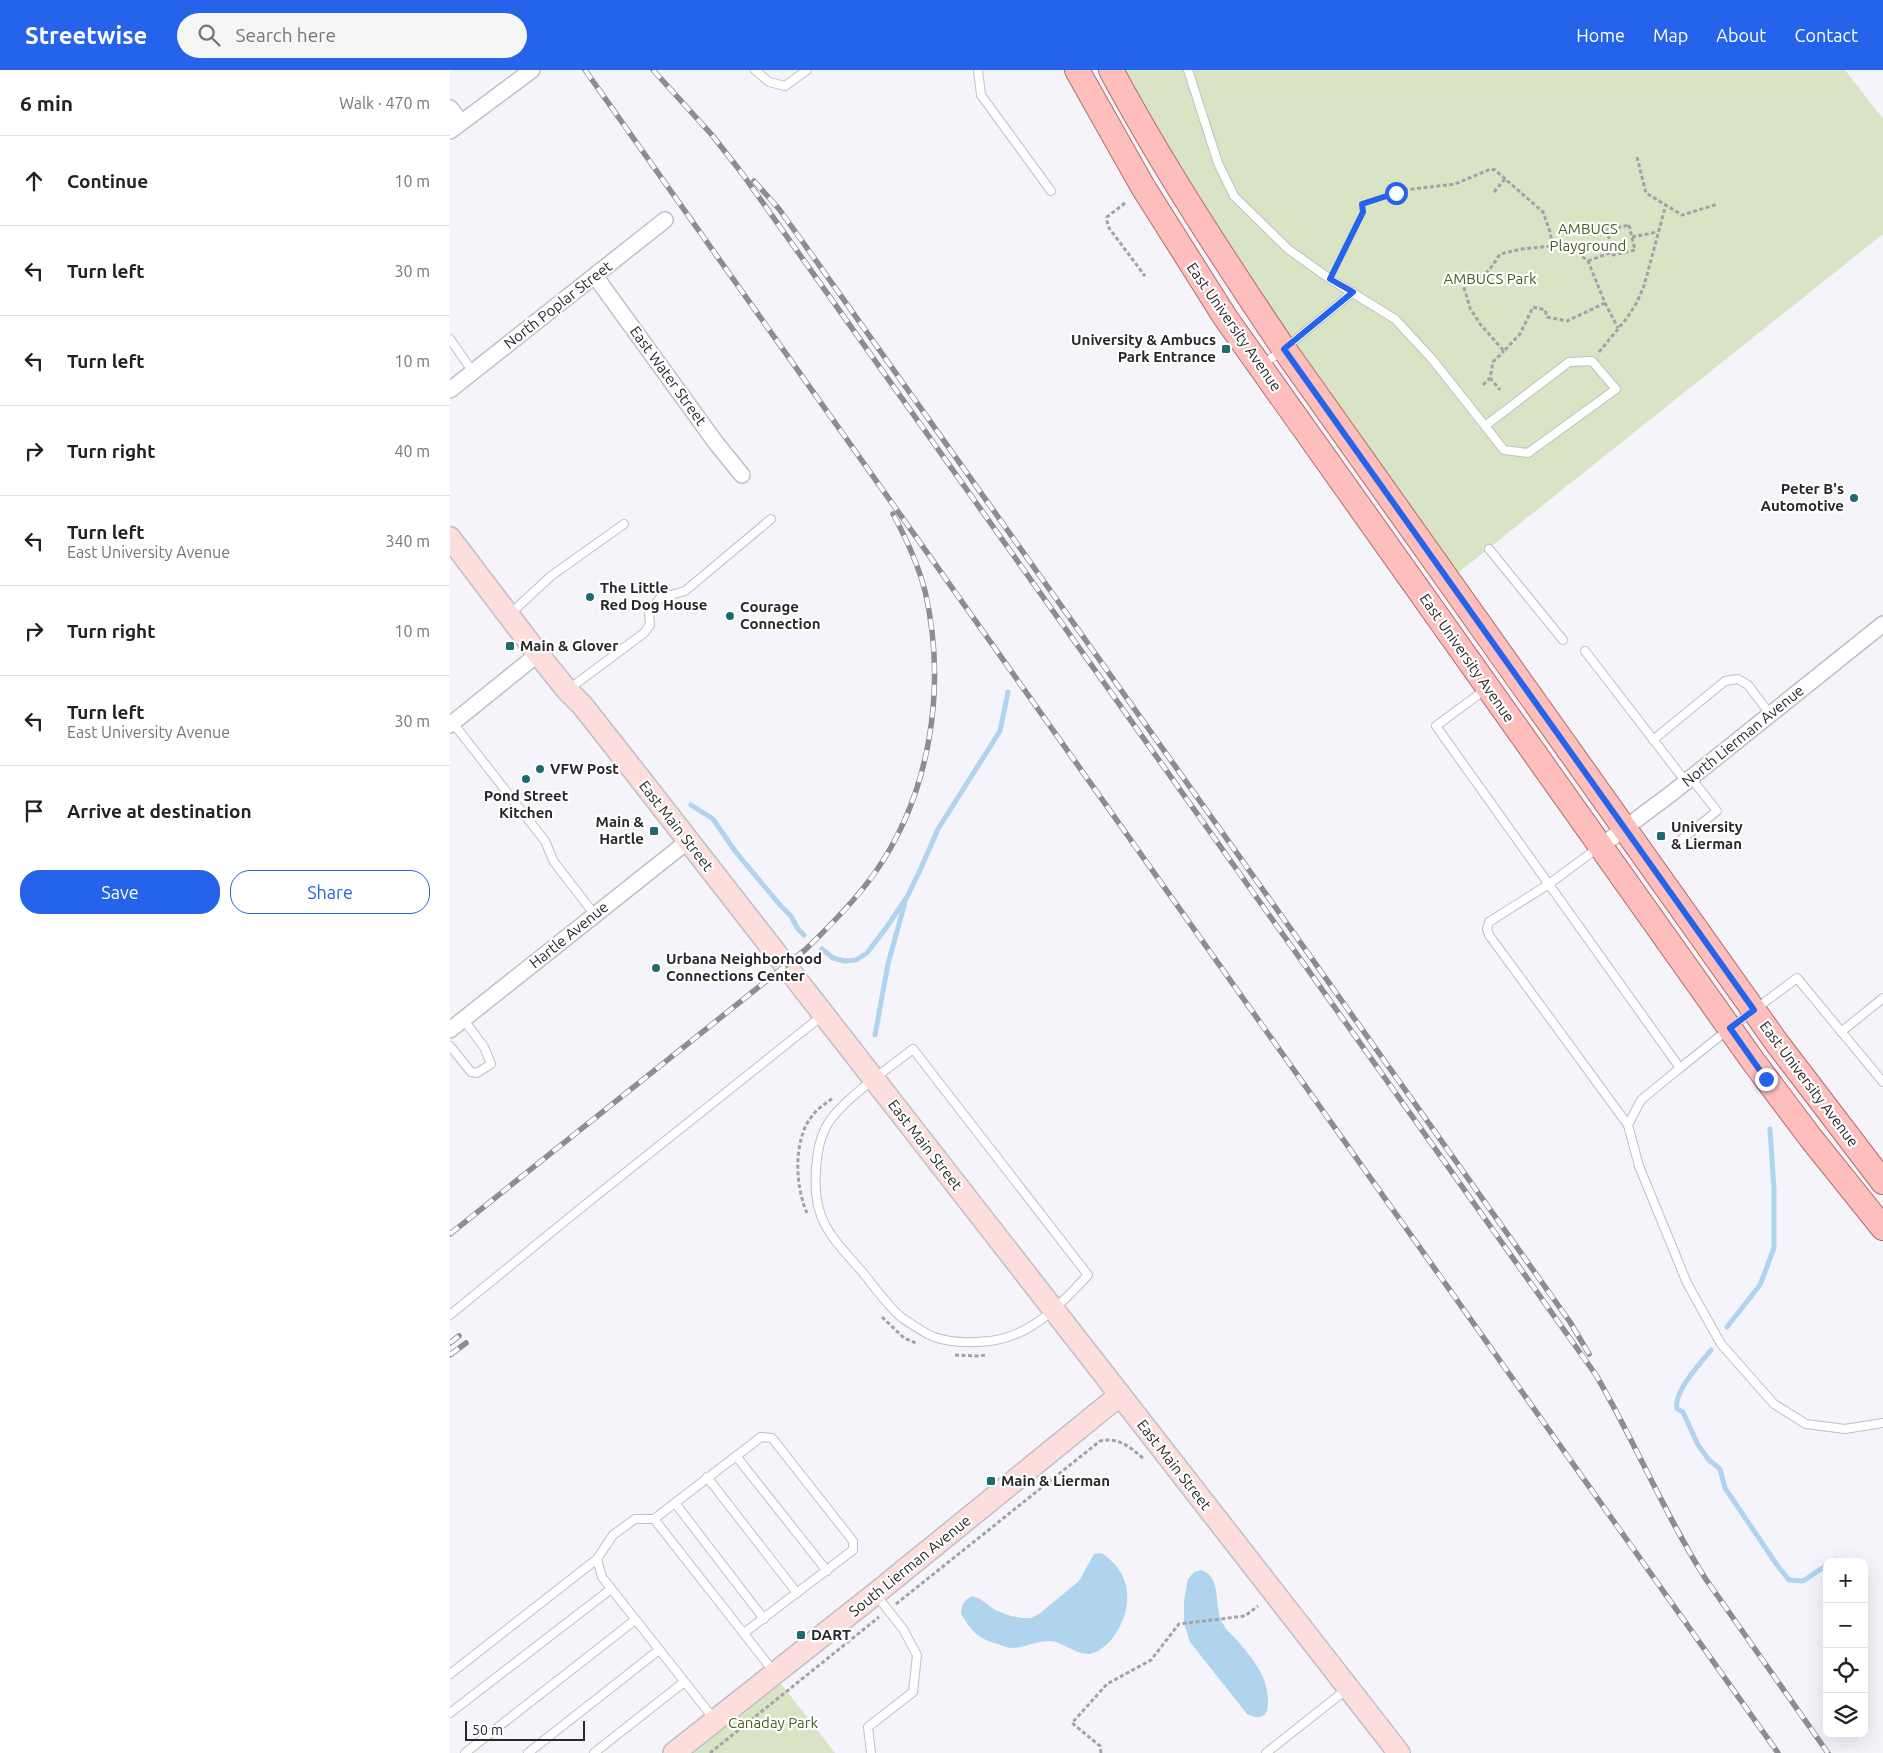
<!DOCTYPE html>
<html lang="en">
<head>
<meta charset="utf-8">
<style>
  :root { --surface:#fff; --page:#f6f6f6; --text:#202124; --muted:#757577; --line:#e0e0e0; --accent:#2563eb }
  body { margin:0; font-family:Ubuntu,sans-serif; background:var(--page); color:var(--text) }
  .controls { position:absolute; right:15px; bottom:15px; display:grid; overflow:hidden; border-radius:10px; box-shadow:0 5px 20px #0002 }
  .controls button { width:45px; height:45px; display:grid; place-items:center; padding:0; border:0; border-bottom:1px solid var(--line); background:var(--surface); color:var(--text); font:25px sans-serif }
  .scale { position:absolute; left:15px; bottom:12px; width:120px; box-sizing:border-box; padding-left:5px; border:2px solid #28282a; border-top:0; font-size:14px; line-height:18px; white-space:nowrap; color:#28282a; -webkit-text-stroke:4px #fff; paint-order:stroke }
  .stop { position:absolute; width:15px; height:15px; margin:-11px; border:4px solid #2563eb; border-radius:50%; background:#fff }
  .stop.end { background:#2563eb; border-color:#fff; box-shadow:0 1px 5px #0008 }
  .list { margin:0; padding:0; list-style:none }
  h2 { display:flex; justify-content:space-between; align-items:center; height:65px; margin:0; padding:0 20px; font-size:21px }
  h2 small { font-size:16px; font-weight:400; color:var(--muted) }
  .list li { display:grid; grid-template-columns:32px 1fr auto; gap:15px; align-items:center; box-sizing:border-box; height:90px; padding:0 20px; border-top:1px solid var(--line) }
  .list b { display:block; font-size:19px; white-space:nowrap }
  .list p { margin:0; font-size:16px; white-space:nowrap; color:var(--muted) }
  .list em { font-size:16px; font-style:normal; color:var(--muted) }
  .actions { display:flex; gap:10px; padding:15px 20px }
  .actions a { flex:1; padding:11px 0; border:1px solid var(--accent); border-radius:20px; text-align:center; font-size:18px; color:var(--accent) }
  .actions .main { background:var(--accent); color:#fff }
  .icon { flex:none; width:28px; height:28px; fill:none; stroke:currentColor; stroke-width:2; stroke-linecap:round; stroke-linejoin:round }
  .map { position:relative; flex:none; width:1433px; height:1683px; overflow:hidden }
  header { display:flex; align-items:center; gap:30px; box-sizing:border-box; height:70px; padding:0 25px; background:var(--accent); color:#fff }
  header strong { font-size:24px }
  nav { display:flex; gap:28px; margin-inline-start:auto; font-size:18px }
  .search { width:350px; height:45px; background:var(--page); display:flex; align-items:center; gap:12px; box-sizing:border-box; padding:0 18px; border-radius:28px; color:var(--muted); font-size:19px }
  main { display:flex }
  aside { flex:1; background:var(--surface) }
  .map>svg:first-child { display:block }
</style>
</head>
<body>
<header>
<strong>Streetwise</strong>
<div class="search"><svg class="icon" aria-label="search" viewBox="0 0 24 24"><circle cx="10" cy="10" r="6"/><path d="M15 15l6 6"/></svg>Search here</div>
<nav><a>Home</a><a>Map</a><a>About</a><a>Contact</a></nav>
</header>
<main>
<aside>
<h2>6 min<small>Walk · 470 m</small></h2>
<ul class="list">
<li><svg class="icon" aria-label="ahead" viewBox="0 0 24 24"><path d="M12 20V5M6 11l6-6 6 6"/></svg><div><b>Continue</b></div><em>10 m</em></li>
<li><svg class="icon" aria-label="left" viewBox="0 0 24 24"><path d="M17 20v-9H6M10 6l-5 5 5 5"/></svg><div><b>Turn left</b></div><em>30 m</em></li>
<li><svg class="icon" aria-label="left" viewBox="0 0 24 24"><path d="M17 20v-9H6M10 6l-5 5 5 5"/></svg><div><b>Turn left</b></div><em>10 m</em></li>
<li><svg class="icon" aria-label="right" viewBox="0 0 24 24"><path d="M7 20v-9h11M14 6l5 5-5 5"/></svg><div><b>Turn right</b></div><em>40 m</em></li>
<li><svg class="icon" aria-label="left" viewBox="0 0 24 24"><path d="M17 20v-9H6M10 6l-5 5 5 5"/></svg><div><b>Turn left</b><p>East University Avenue</p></div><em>340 m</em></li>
<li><svg class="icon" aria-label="right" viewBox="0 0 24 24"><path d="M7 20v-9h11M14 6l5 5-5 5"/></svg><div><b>Turn right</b></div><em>10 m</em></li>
<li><svg class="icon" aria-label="left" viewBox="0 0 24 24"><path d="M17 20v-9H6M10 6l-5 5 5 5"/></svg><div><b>Turn left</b><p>East University Avenue</p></div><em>30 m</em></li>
<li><svg class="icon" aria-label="arrive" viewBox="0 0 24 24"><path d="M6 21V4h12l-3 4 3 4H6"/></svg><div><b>Arrive at destination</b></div></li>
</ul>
<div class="actions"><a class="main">Save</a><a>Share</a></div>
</aside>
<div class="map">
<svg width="1433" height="1683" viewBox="0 0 1433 1683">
  <rect width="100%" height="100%" fill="#f4f4fa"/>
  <g fill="#d8e4c4">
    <path d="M661 0H1395L1433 49V164L999 510Z"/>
    <path d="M328 1610 385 1683H236Z"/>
  </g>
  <g fill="#b0d3ee">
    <path d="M651 1483C684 1503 684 1540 662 1569 657 1575 649 1582 640 1584 626 1585 611 1571 600 1571 588 1571 575 1577 563 1578 558 1578 552 1576 548 1574 526 1568 523 1562 511 1544 512 1534 514 1529 523 1526L530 1529 545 1540 561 1546 572 1548H581L589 1544 629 1511 644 1484Z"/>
    <path d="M751 1500C773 1506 763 1539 773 1554 776 1560 781 1564 786 1569 801 1587 817 1604 818 1629 818 1634 818 1640 815 1644 810 1650 802 1646 797 1644L740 1572 734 1553V1531L738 1509 744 1502Z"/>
  </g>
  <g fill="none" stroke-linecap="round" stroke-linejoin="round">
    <g stroke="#b0d3ee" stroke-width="5">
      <path d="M241 735 263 749 285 781 330 835 341 846 348 859 354 865"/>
      <path d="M372 879 383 888 395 891 406 890 417 883 436 858 457 827 471 798 488 759 550 661 558 622"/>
      <path d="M425 965 438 894 455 832"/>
      <path d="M1277 1257 1310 1215 1324 1178V1120L1320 1059"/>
      <path d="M1261 1280C1250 1294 1223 1322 1227 1339L1233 1342 1248 1375 1259 1390 1270 1399 1275 1418 1327 1495 1339 1510 1353 1511 1377 1495"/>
      <path d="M1382 1492 1385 1490"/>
    </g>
    <defs>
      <g id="lane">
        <path d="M305 0 319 12 335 16 357 0"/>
        <path d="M528 0 531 25 601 121"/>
        <path d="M738 0 768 93 784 126 838 179 880 209 945 249 982 289 1054 380 1078 383 1166 319 1142 291 1119 292 1035 356"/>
        <path d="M0 269 23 302"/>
        <path d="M812 295 834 279 903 222"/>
        <path d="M1039 479 1113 570"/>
        <path d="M60 544 101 506 174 454"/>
        <path d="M1135 581 1236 712"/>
        <path d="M119 619 194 563 200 555 199 542 210 528 235 521 321 449"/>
        <path d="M1036 619 986 656 1230 998 1280 958 1347 908 1433 1012"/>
        <path d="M3 653 95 771 104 792 145 845"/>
        <path d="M1203 670 1275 611 1288 609 1298 615 1320 644"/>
        <path d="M1232 769 1267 741 1241 708"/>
        <path d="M1149 777 1099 814 1039 852 1037 859 1039 865 1178 1055"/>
        <path d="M1391 962 1433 928"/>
        <path d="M0 976 21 1002 27 1003 41 994 34 977 13 949"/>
        <path d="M463 979 638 1205C611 1234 582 1266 540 1271 521 1273 501 1273 484 1267 472 1262 461 1254 451 1247 437 1235 426 1219 414 1204 398 1185 375 1164 369 1139 363 1118 365 1077 376 1057 389 1032 439 998 463 979Z"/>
        <path d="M1230 998 1191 1030 1178 1055 1189 1096 1237 1213 1271 1274 1324 1334 1356 1354 1395 1359 1433 1353"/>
        <path d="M0 1245 131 1138 373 945"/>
        <path d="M286 1386 377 1501"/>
        <path d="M257 1407 347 1523"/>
        <path d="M225 1433 314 1549"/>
        <path d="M204 1449 311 1367 322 1368 403 1471V1480L294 1563"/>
        <path d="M0 1604 147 1489"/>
        <path d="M0 1643 161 1519"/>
        <path d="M264 1649 152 1507 147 1489 163 1465 185 1449H204L324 1602"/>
        <path d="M15 1683 185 1550"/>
        <path d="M78 1683 209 1580"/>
        <path d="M144 1683 234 1612"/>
        <path d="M421 1683 418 1657 463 1622 467 1585 453 1559 426 1525"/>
        <path d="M816 1683 897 1619"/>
      </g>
      <g id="street">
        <path d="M0 38 11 52"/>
        <path d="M0 61 82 0"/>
        <path d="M145 206 266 373 292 405"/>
        <path d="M0 320 215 150"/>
        <path d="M0 655 88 584"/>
        <path d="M1151 776 1222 723 1433 554"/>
        <path d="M0 960 238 771"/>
      </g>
      <g id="secondary">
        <path d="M0 468 88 584 117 620 132 635 184 701 949 1683"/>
        <path d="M224 1683 425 1524 670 1325"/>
      </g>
      <g id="primary">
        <path d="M627 0 693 117 775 247 1303 991 1360 1067 1433 1158"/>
        <path d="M661 0C713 97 773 188 834 279L1327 973 1433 1112"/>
      </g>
    </defs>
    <use href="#lane" stroke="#bfc0c5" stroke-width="10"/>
    <use href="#street" stroke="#bfc0c5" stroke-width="18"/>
    <use href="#secondary" stroke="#bfc0c5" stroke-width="24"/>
    <use href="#primary" stroke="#b26d6c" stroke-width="26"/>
    <g stroke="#a3a3a7" stroke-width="3" stroke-dasharray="4 2.5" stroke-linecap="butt">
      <path d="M1187 87 1196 123 1232 145 1268 134"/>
      <path d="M1044 122 1055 109"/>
      <path d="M675 133 657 147V151L659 158 695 206"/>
      <path d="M1179 155 1185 180 1163 185 1157 160Z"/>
      <path d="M1182 167 1207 162"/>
      <path d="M1138 191 1162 182"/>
      <path d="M885 199 913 142 911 134 955 120 1005 114 1041 99 1045 100 1093 142 1100 162 1103 176"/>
      <path d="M1155 233 1117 251 1097 247 1095 240 1083 237 1070 264 1054 281 1030 254 1020 238 1013 214C1035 207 1038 203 1050 184L1072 179 1112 175 1126 182 1138 191 1155 233 1168 258"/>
      <path d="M1149 282 1177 248 1187 232 1194 216 1216 134"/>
      <path d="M1040 308 1050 320"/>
      <path d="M1033 315 1040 308 1043 292 1054 281"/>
      <path d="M357 1143C345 1116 343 1070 362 1046 367 1039 376 1033 383 1028"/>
      <path d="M432 1247 454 1268 468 1274"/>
      <path d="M505 1285 528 1286 536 1285"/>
      <path d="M446 1534 650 1371C669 1367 680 1377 694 1389"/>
      <path d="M260 1683 429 1547"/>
      <path d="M651 1683 650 1676 622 1653 657 1614 701 1590 729 1554 795 1546 808 1536"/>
    </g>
    <use href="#lane" stroke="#fff" stroke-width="8"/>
    <use href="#street" stroke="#fff" stroke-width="15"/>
    <use href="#secondary" stroke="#fededd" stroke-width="21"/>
    <use href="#primary" stroke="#fdbebc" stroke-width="24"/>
    <defs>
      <g id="rail">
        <path d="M135 0 1328 1683"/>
        <path d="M203 0 262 65 291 102 1146 1305C1185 1372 1214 1443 1255 1508L1378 1683"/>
        <path d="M304 111 329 139 352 171 1120 1252 1139 1284"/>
        <path d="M0 1164 355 880C380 856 404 832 424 804 481 724 497 616 475 521 468 494 456 468 443 444"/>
        <path d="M0 1273 9 1266"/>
        <path d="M0 1285 16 1273"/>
      </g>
    </defs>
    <use href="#rail" stroke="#8d8d91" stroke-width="5.5"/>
    <use href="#rail" stroke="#fff" stroke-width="4" stroke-dasharray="11" stroke-linecap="butt"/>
  </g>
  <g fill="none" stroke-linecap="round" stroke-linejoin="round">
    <path stroke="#2563eb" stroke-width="6" d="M946 123 912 134 913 142 880 209 903 222 834 279 1304 940 1280 958 1316 1009"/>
  </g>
  <g fill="#1e6b6f" stroke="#fff" stroke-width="2">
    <rect x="771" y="274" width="10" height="10" rx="2.5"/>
    <circle cx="1404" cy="428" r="5"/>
    <circle cx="140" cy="527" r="5"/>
    <circle cx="280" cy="546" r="5"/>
    <rect x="55" y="571" width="10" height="10" rx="2.5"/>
    <circle cx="90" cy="699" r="5"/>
    <circle cx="76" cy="709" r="5"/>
    <rect x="199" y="756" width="10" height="10" rx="2.5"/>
    <rect x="1206" y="761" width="10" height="10" rx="2.5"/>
    <circle cx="206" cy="898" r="5"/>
    <rect x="536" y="1406" width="10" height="10" rx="2.5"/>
    <rect x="346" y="1560" width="10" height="10" rx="2.5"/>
  </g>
  <g text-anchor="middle" stroke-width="4.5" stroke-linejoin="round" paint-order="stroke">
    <g font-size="15" fill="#4b5c25" stroke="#fff">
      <text x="1138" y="164">AMBUCS<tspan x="1138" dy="17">Playground</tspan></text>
      <text x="1040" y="214">AMBUCS Park</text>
      <text x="323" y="1658">Canaday Park</text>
    </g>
    <g font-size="15" fill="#28282a" stroke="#fff">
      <text transform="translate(108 235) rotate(-38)" y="5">North Poplar Street</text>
      <text transform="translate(784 257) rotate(55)" y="5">East University Avenue</text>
      <text transform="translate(218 306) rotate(54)" y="5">East Water Street</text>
      <text transform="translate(1017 588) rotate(55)" y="5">East University Avenue</text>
      <text transform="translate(1293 666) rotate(-39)" y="5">North Lierman Avenue</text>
      <text transform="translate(226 756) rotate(52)" y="5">East Main Street</text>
      <text transform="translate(119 865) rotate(-39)" y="5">Hartle Avenue</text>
      <text transform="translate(1359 1014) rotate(53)" y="5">East University Avenue</text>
      <text transform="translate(475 1075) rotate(52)" y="5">East Main Street</text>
      <text transform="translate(724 1395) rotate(52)" y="5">East Main Street</text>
      <text transform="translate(460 1496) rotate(-39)" y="5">South Lierman Avenue</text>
    </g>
    <g font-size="15" font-weight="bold" fill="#28282a" stroke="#fff" text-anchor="start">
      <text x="766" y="275" text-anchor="end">University &amp; Ambucs<tspan x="766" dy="17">Park Entrance</tspan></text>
      <text x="1394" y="424" text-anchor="end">Peter B's<tspan x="1394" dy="17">Automotive</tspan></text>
      <text x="150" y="523">The Little<tspan x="150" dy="17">Red Dog House</tspan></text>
      <text x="290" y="542">Courage<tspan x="290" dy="17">Connection</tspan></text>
      <text x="70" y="581">Main &amp; Glover</text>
      <text x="100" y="704">VFW Post</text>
      <text x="76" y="731" text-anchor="middle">Pond Street<tspan x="76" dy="17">Kitchen</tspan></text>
      <text x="194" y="757" text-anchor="end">Main &amp;<tspan x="194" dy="17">Hartle</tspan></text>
      <text x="1221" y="762">University<tspan x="1221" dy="17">&amp; Lierman</tspan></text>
      <text x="216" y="894">Urbana Neighborhood<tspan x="216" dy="17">Connections Center</tspan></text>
      <text x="551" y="1416">Main &amp; Lierman</text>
      <text x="361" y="1570">DART</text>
    </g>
  </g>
</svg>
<div class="controls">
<button>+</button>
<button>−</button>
<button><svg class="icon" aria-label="locate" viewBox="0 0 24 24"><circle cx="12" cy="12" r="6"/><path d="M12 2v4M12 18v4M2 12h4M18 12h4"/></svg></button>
<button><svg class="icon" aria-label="layers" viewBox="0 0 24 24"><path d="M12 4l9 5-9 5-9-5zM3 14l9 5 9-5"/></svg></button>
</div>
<div class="scale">50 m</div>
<div class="stop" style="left:946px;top:123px"></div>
<div class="stop end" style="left:1316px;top:1009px"></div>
</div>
</main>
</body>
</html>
